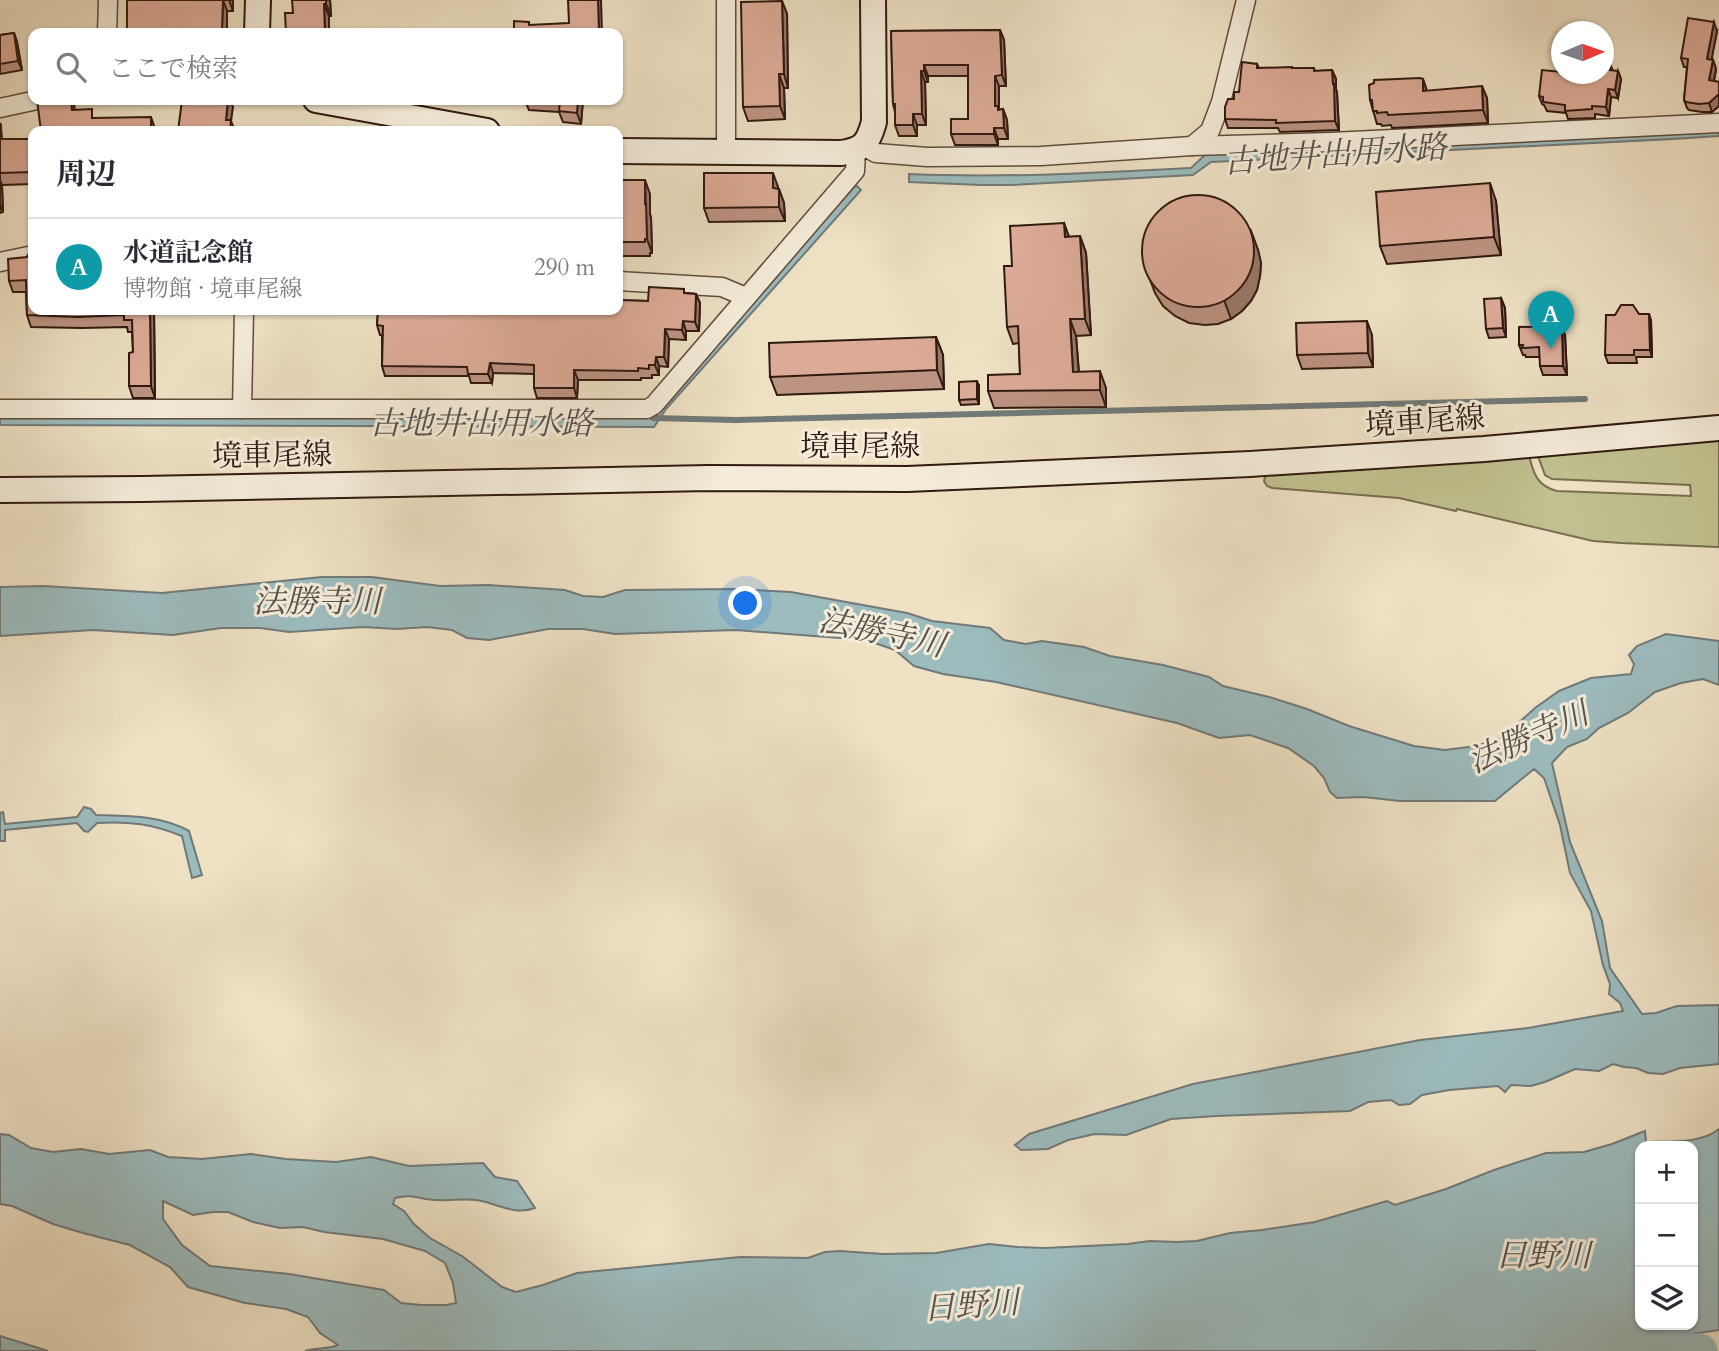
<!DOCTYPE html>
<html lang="ja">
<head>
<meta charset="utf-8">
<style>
  :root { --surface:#fff; --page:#f2f2f3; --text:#2b2b33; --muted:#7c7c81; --line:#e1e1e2; --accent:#8f2418 }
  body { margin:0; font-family:Cardo,"Noto Serif JP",serif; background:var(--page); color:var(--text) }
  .controls { position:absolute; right:21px; bottom:21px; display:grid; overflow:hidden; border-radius:14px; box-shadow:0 2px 5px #0004 }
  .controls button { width:63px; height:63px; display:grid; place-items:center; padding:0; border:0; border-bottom:2px solid var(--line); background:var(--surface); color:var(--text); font:35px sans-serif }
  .compass { position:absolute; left:1551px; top:21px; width:63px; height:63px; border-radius:50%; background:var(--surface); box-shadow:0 2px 5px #0004; rotate:88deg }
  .you { position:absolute; left:746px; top:604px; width:24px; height:24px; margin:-18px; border:5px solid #fff; border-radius:50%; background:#1a73e8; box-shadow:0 0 0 10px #1a73e833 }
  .badge { display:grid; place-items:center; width:46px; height:46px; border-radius:50%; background:var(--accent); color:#fff; font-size:23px; font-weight:700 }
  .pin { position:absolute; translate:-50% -58px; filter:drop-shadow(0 2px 4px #0008) }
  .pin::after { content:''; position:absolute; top:37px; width:24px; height:21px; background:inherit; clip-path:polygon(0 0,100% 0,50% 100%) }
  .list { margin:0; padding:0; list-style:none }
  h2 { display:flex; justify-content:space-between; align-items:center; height:91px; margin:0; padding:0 28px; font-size:30px }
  h2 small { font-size:23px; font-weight:400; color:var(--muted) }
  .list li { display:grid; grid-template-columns:46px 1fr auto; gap:21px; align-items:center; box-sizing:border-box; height:98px; padding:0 28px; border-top:2px solid var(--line) }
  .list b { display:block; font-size:26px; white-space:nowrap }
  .list p { margin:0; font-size:23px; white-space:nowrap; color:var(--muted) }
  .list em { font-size:23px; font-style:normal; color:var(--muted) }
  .icon { flex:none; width:38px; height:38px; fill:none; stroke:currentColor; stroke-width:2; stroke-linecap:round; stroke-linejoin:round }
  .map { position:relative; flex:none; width:1719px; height:1351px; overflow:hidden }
  .search { position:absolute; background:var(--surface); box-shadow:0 2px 5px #0004; left:28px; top:28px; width:595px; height:77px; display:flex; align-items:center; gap:18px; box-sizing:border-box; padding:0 24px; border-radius:14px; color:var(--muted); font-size:26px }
  .panel { position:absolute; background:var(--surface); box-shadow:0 2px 5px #0004; left:28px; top:126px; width:595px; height:189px; border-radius:14px }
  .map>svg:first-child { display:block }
</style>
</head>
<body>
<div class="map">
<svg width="1719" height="1351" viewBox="0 0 1719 1351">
  <rect width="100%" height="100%" fill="#eee1c4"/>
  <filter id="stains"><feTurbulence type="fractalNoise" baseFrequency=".00286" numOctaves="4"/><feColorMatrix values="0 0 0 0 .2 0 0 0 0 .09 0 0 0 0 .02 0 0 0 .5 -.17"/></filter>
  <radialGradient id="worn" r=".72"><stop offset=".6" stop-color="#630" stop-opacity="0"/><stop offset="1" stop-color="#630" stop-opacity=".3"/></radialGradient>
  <path fill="#c0c18f" stroke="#786d50" stroke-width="2" d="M1719 437V547L1621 543 1593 541 1457 509 1456 511 1399 498 1272 488 1267 486 1264 481 1266 473 1529 455C1533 473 1537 486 1557 491L1691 496 1690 485 1552 479 1545 475 1538 456Z"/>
  <g fill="#9cbbbd" stroke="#717a78" stroke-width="2" fill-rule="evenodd">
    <path d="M1719 128V136L1673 139 1211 162 1193 175 1013 185H981L909 182V174C1004 178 1097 173 1191 168L1206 154Z"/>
    <path d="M856 185 861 190 666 409 654 427 0 425V415L649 417Z"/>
    <path d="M322 577H372L440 586 488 585 565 590 583 596 603 597 625 590 733 589 791 592 907 613 932 621 990 628 1004 640 1026 644 1042 641 1084 647 1110 656 1163 665 1209 677 1223 686 1269 697 1307 709 1349 726 1414 746 1445 750 1476 746 1502 738 1535 708 1559 691 1591 678 1631 674 1634 664 1629 655 1637 646 1666 634 1719 641V685L1703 679 1681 683 1655 692 1628 713 1599 728 1587 739 1567 747 1552 763 1570 842 1602 921 1610 968 1642 1014 1656 1013 1677 1006 1719 1005V1064L1680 1068 1663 1074 1648 1073 1636 1068 1624 1067 1613 1064 1599 1071 1575 1069 1545 1082 1531 1086 1511 1085 1505 1092 1498 1086 1449 1090 1422 1095 1410 1104 1399 1105 1391 1100 1368 1102 1350 1111 1216 1116 1171 1119 1126 1135 1095 1134 1068 1140 1048 1149 1021 1150 1015 1145 1029 1134 1193 1084 1420 1040 1528 1028 1623 1011 1620 1003 1609 994 1610 984 1603 965 1591 911 1570 873 1560 825 1544 778 1534 769 1495 801H1400L1363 797 1337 798 1330 792 1324 778 1314 766 1288 748 1250 735 1219 738 1177 723 996 682 943 674 914 666 895 650 866 640 736 630 615 634 583 629H548L489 640 467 638 452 630 427 627 397 629 363 627 289 632 260 628H221L173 635 93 630 0 636V587L43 586 162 593Z"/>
    <path d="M84 807 91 809 96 815C127 816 160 815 189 831L202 875 192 878 182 836C152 824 129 821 97 823L88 832 84 831 77 823 5 830V841H0V813L3 812 5 824 77 817Z"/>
    <path d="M1719 1129V1330L1580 1351H305C316 1347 327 1350 338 1345L320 1333 308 1317 286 1309 245 1303 188 1287 170 1267 130 1245 83 1233 53 1224 12 1206 0 1204V1134L9 1135 31 1148 53 1152 81 1149 109 1154 150 1150 168 1157 202 1159 251 1154 286 1159 336 1162 371 1157 409 1166 483 1163 495 1177 517 1181 535 1208C514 1216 497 1203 476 1200 464 1198 451 1201 438 1200 420 1200 414 1193 395 1198L393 1204 404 1211 414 1224 430 1238 462 1256 502 1287 516 1292 543 1285 577 1273 740 1257 808 1258 825 1252 840 1251 883 1254 936 1253 989 1244 1018 1247 1045 1248 1128 1244 1150 1241 1177 1242 1197 1241 1230 1233 1262 1230 1315 1222 1387 1201 1395 1205 1446 1189 1494 1170 1546 1153 1584 1152 1612 1144 1645 1131 1646 1142C1669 1141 1701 1144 1719 1129ZM1640 1146H1693V1325H1640ZM163 1201 193 1215 213 1212H228L253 1222 280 1228 303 1227 324 1232 383 1239 425 1251 445 1263 453 1283 456 1303 446 1305H421L401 1303 384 1290 289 1274 210 1266 182 1245 163 1219Z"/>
    <path d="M0 1336 48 1351H0Z"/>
  </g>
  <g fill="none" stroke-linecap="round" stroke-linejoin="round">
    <path stroke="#717a78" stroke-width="6" d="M653 418 736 420 1585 399"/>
    <path stroke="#9cbbbd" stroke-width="35" d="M1547 1337 1591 1349 1700 1351"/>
    <defs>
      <g id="street">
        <path d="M726 0V152"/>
        <path d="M107 33 108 0"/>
        <path d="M0 108 37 100"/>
        <path d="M863 146 876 153 927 157 1041 156 1192 146 1331 142 1719 123"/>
        <path d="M1192 146 1210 131 1221 102 1246 0"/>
        <path d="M0 262 33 255"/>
        <path d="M618 281 722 287 746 297"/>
        <path d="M0 409H242L244 310"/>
        <path d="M242 409H647L654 405 855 171 856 151"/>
      </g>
      <g id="secondary">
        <path d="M257 33 258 0"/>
        <path d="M316 100 487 131"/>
        <path d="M618 151 841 153C863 150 868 144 874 122L873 0"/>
        <path d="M0 490 143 489 708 478 907 479 1250 464 1484 449 1719 428"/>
      </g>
    </defs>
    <use href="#street" stroke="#604b3e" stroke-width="21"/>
    <use href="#secondary" stroke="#301911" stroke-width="28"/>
    <use href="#street" stroke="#f4ecd9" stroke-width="18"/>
    <use href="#secondary" stroke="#f4ecd9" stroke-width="24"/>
  </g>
  <g fill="#bd9382" stroke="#301911" stroke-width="2">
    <path d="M127 0H233V11H227V33Z"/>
    <path d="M330 0 331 16H329V33H286L293 13Z"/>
    <path d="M782 1 787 14 788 88H784L785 119 748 121 743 107Z"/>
    <path d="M1000 30 1004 40 1006 86H999V108L1000 110 1003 109 1007 120 1008 139H998V145H955L951 134 968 119V76H928V82H925L926 125H917V136H899L895 125V112L893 104 891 31Z"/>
    <path d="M1717 31 1711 60H1713L1716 69 1714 81 1719 82V106L1712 112H1702L1689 110 1687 108 1684 100 1687 67H1684L1681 58Z"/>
    <path d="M14 33 17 42 22 70 0 74V35Z"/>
    <path d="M1257 64 1259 68H1314L1315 71 1332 70 1336 79V89L1337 93 1339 130 1280 132 1278 128H1228L1225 119 1234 99Z"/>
    <path d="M1610 64 1613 71H1618L1621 79 1618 98 1611 97 1609 116 1595 114V118L1568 119 1566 113 1547 111 1544 105 1542 104 1539 96 1562 74H1604Z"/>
    <path d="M1423 79 1427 91 1487 98 1488 123 1392 128 1391 125 1382 126 1381 124H1377L1370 100Z"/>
    <path d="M500 100H583L581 124 563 122 559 112 529 110 526 103 501 102Z"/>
    <path d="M0 123 2 139H33V184L2 185 3 212 0 213Z"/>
    <path d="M618 180 650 194V214L651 218 652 253H650V256H622L618 245Z"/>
    <path d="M778 187 784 203 785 221 709 222 704 208Z"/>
    <path d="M1496 201 1501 255 1387 264 1380 246Z"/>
    <path d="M1064 223 1069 237 1080 236 1086 253 1091 335 1076 336 1079 372 1106 388V407L994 408 988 391 1020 374 1019 343 1013 344 1007 327 1012 266Z"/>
    <path d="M1251 231 1258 250 1261 263 1260 276 1257 290 1251 301 1242 311 1231 319 1218 324 1205 325 1189 323 1175 316 1163 306 1155 293 1148 274Z"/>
    <path d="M27 257 33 310H154L155 398H133L129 386 133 352 132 332H128L127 327 82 328 31 327 27 315 26 292H13L9 281Z"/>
    <path d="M686 293 696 294 700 303 699 331H686V340L669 339 668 367 659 366V375H652V378H641V380H578L577 398H537L534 388V374L493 373 492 383H471L469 376H385L382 366V335H380L377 325 378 314 376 310H618V298V300L648 301Z"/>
    <path d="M1501 298 1505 308 1506 337 1489 338 1486 329Z"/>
    <path d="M1639 314H1649L1651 321 1652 357H1636L1637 363H1608L1605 355Z"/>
    <path d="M1372 335 1373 367 1302 369 1297 355Z"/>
    <path d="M1565 335 1567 375H1543L1540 366V357H1526L1525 355H1523L1519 345Z"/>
    <path d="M936 337 943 355 944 389 777 395 770 377Z"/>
    <path d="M979 386V404L961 405 959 400Z"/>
  </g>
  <g fill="#9a786a" stroke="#301911" stroke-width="2">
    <path d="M223 0 227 11V33H224L222 29Z"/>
    <path d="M229 0H233V11Z"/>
    <path d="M326 0H330L331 16 326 4Z"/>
    <path d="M598 0H601L602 33H599Z"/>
    <path d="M782 1 787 14 788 88 784 74Z"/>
    <path d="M324 4 329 16V33H325Z"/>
    <path d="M1714 22 1717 31 1710 68 1707 59Z"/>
    <path d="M1000 30 1004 40 1006 86 1002 75Z"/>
    <path d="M14 33 17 42 22 70 18 61Z"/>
    <path d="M1713 60 1716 69 1712 89 1709 80Z"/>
    <path d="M924 65 928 76V82L924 71Z"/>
    <path d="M1332 70 1336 79V89L1337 93 1339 130 1335 121Z"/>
    <path d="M921 71 925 82 926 125 922 114Z"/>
    <path d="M1618 71 1621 79 1618 98 1615 90Z"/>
    <path d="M779 74 784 88 785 119 780 106Z"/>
    <path d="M995 76 999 86V108L1002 117 995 106Z"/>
    <path d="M1423 79 1427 92 1423 91Z"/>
    <path d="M1482 86 1487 98 1488 123 1483 110Z"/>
    <path d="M1608 89 1611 97 1609 116 1606 107Z"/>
    <path d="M1719 91V106L1712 112 1709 103Z"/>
    <path d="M71 100H73L74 103 76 122 72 110Z"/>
    <path d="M228 100H230L233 107 231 121 235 131H230L226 120Z"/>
    <path d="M578 100H583L581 124 577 113Z"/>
    <path d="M1003 109 1007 120 1008 139 1004 128Z"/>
    <path d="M913 114 917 125V136L913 125Z"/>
    <path d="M151 117 155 129V131H151Z"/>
    <path d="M0 123 1 125 2 151 0 145Z"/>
    <path d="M994 128 998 139V145L994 134Z"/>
    <path d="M773 173 778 187V202L773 188Z"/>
    <path d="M0 180 2 185 3 212 0 204Z"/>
    <path d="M645 180 650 194V214L651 218 652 253 647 239Z"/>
    <path d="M1490 183 1496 201 1501 255 1494 237Z"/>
    <path d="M779 189 784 203 785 221 779 207Z"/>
    <path d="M1064 223 1070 240 1065 237Z"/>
    <path d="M1251 231 1258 250 1261 263 1260 276 1257 290 1251 301 1242 311 1231 319 1224 300Z"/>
    <path d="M1080 236 1086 253 1091 335 1085 319Z"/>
    <path d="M696 294 700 303 699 331 695 322Z"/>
    <path d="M1501 298 1505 308 1506 337 1503 328Z"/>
    <path d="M150 310H154L155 398 151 386Z"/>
    <path d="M1649 314 1651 321 1652 357 1650 350Z"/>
    <path d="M1070 319 1076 336 1080 389 1073 372Z"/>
    <path d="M683 321 686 331V340L682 330Z"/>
    <path d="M1367 321 1372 335 1373 367 1368 353Z"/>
    <path d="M1562 326 1565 335 1567 375 1563 366Z"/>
    <path d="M665 329 669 339 668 367 664 357Z"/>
    <path d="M936 337 943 355 944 389 937 370Z"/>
    <path d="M656 357 659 366V375L655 365Z"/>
    <path d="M490 363 493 373 492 383 488 374Z"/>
    <path d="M574 370 578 380 577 398 574 388Z"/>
    <path d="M1100 371 1106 388V407L1100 390Z"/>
    <path d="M977 381 979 386V404L977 399Z"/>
  </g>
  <g fill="#dcab97" stroke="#301911" stroke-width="2">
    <path d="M127 0H223L222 29H225V33H127Z"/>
    <path d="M292 0H326V4H324L325 33H286L285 13H293Z"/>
    <path d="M568 0H598L599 33H514V21L529 22V25L569 23Z"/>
    <path d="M782 1 784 74H779L780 106 743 107 741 2Z"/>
    <path d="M1688 18 1714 22 1707 59 1713 60 1709 80 1719 82V94L1709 103 1699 104 1686 102 1684 100 1688 59 1681 58Z"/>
    <path d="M1000 30 1002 75 995 76V106H998V110L1003 109 1004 128H994V134H951V119H968V65H924V71H921L922 114H913V125H895V104H893L891 31Z"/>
    <path d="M14 33 18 61 0 64V35Z"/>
    <path d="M1242 62 1257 64V68L1292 67V68H1314V71L1332 70 1333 84H1334L1335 121 1276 123V120L1225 119V107L1228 99H1234V92H1239Z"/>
    <path d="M1604 63 1610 64V70L1618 71 1615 90 1608 89 1606 107 1592 106V109L1565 111V105L1544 102 1543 101V97L1539 96 1542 70 1562 72V74H1604Z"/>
    <path d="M1420 78 1423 79V91L1482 86 1483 110 1388 115 1387 112 1377 113V111H1373L1372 100H1370L1369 85 1374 83V80Z"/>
    <path d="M37 100H71L72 110 92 109V118L151 117V131H41Z"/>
    <path d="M182 100H228L226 120H231L230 131H178Z"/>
    <path d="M538 100H578L577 113 559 111 560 101Z"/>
    <path d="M0 139H33V172L0 173Z"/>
    <path d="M704 173H773V188L779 189V207L704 208Z"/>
    <path d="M618 180H645V204H646L647 239H645V242H618Z"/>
    <path d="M1490 183 1494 237 1380 246 1376 192Z"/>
    <circle cx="1198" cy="251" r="56"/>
    <path d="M1064 223 1065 237 1080 236 1085 319H1070L1073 372 1100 371V390L988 391V375L1020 374 1018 326 1007 327 1004 266H1012L1010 226Z"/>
    <path d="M33 254V310H150L151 386H129V353L133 352 132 320H124V315L78 317 27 315 26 280 9 281 8 259 27 257 28 255Z"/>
    <path d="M649 287 684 289V293L696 294 695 322 683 321 682 330 665 329 664 357H656L655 365H649V369L638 368V371L574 370V388H534V365L490 363 488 374H468L467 367 382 366 383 326 377 325 378 310H618V300L648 301Z"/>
    <path d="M1501 298 1503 328 1486 329 1484 299Z"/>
    <path d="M1621 305H1633L1639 314H1649L1650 350H1634V355H1605L1606 315H1615Z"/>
    <path d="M1367 321 1368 353 1297 355 1296 323Z"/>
    <path d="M1562 326 1563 366H1540L1539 347 1522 348 1523 345H1519V327Z"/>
    <path d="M936 337 937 370 770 377 769 343Z"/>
    <path d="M977 381V399L959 400V382Z"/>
  </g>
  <g text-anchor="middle" stroke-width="6" stroke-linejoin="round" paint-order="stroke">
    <g font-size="30" fill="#301911" stroke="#f4ecd9">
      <text transform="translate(1425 421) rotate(-4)" y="10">境車尾線</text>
      <text x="860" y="456">境車尾線</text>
      <text transform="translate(272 455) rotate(-1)" y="10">境車尾線</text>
    </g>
    <g font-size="32" font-style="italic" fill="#56524d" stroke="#f4ecd9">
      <text transform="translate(1335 154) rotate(-4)" y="11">古地井出用水路</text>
      <text x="481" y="434">古地井出用水路</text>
      <text x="317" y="612">法勝寺川</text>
      <text transform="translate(882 632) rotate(12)" y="11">法勝寺川</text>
      <text transform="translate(1528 737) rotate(-24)" y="11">法勝寺川</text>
      <text x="1543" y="1266">日野川</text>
      <text transform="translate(971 1305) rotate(-4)" y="11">日野川</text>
    </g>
  </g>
  <rect width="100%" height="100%" filter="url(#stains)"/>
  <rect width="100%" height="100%" fill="url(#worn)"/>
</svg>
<div class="controls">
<button>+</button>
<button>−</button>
<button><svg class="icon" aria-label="layers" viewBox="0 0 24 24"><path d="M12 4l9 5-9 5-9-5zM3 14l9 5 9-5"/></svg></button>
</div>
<svg class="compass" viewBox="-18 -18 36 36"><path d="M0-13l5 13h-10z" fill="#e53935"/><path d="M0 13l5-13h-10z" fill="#7c7c81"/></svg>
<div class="you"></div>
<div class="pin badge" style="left:1551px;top:349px;background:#0f9aa8">A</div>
<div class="search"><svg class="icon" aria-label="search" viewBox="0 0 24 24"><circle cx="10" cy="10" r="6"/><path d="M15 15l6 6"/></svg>ここで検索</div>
<section class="panel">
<h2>周辺<small></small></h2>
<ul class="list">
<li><span class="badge" style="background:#0f9aa8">A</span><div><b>水道記念館</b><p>博物館 · 境車尾線</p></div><em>290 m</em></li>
</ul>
</section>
</div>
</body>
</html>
